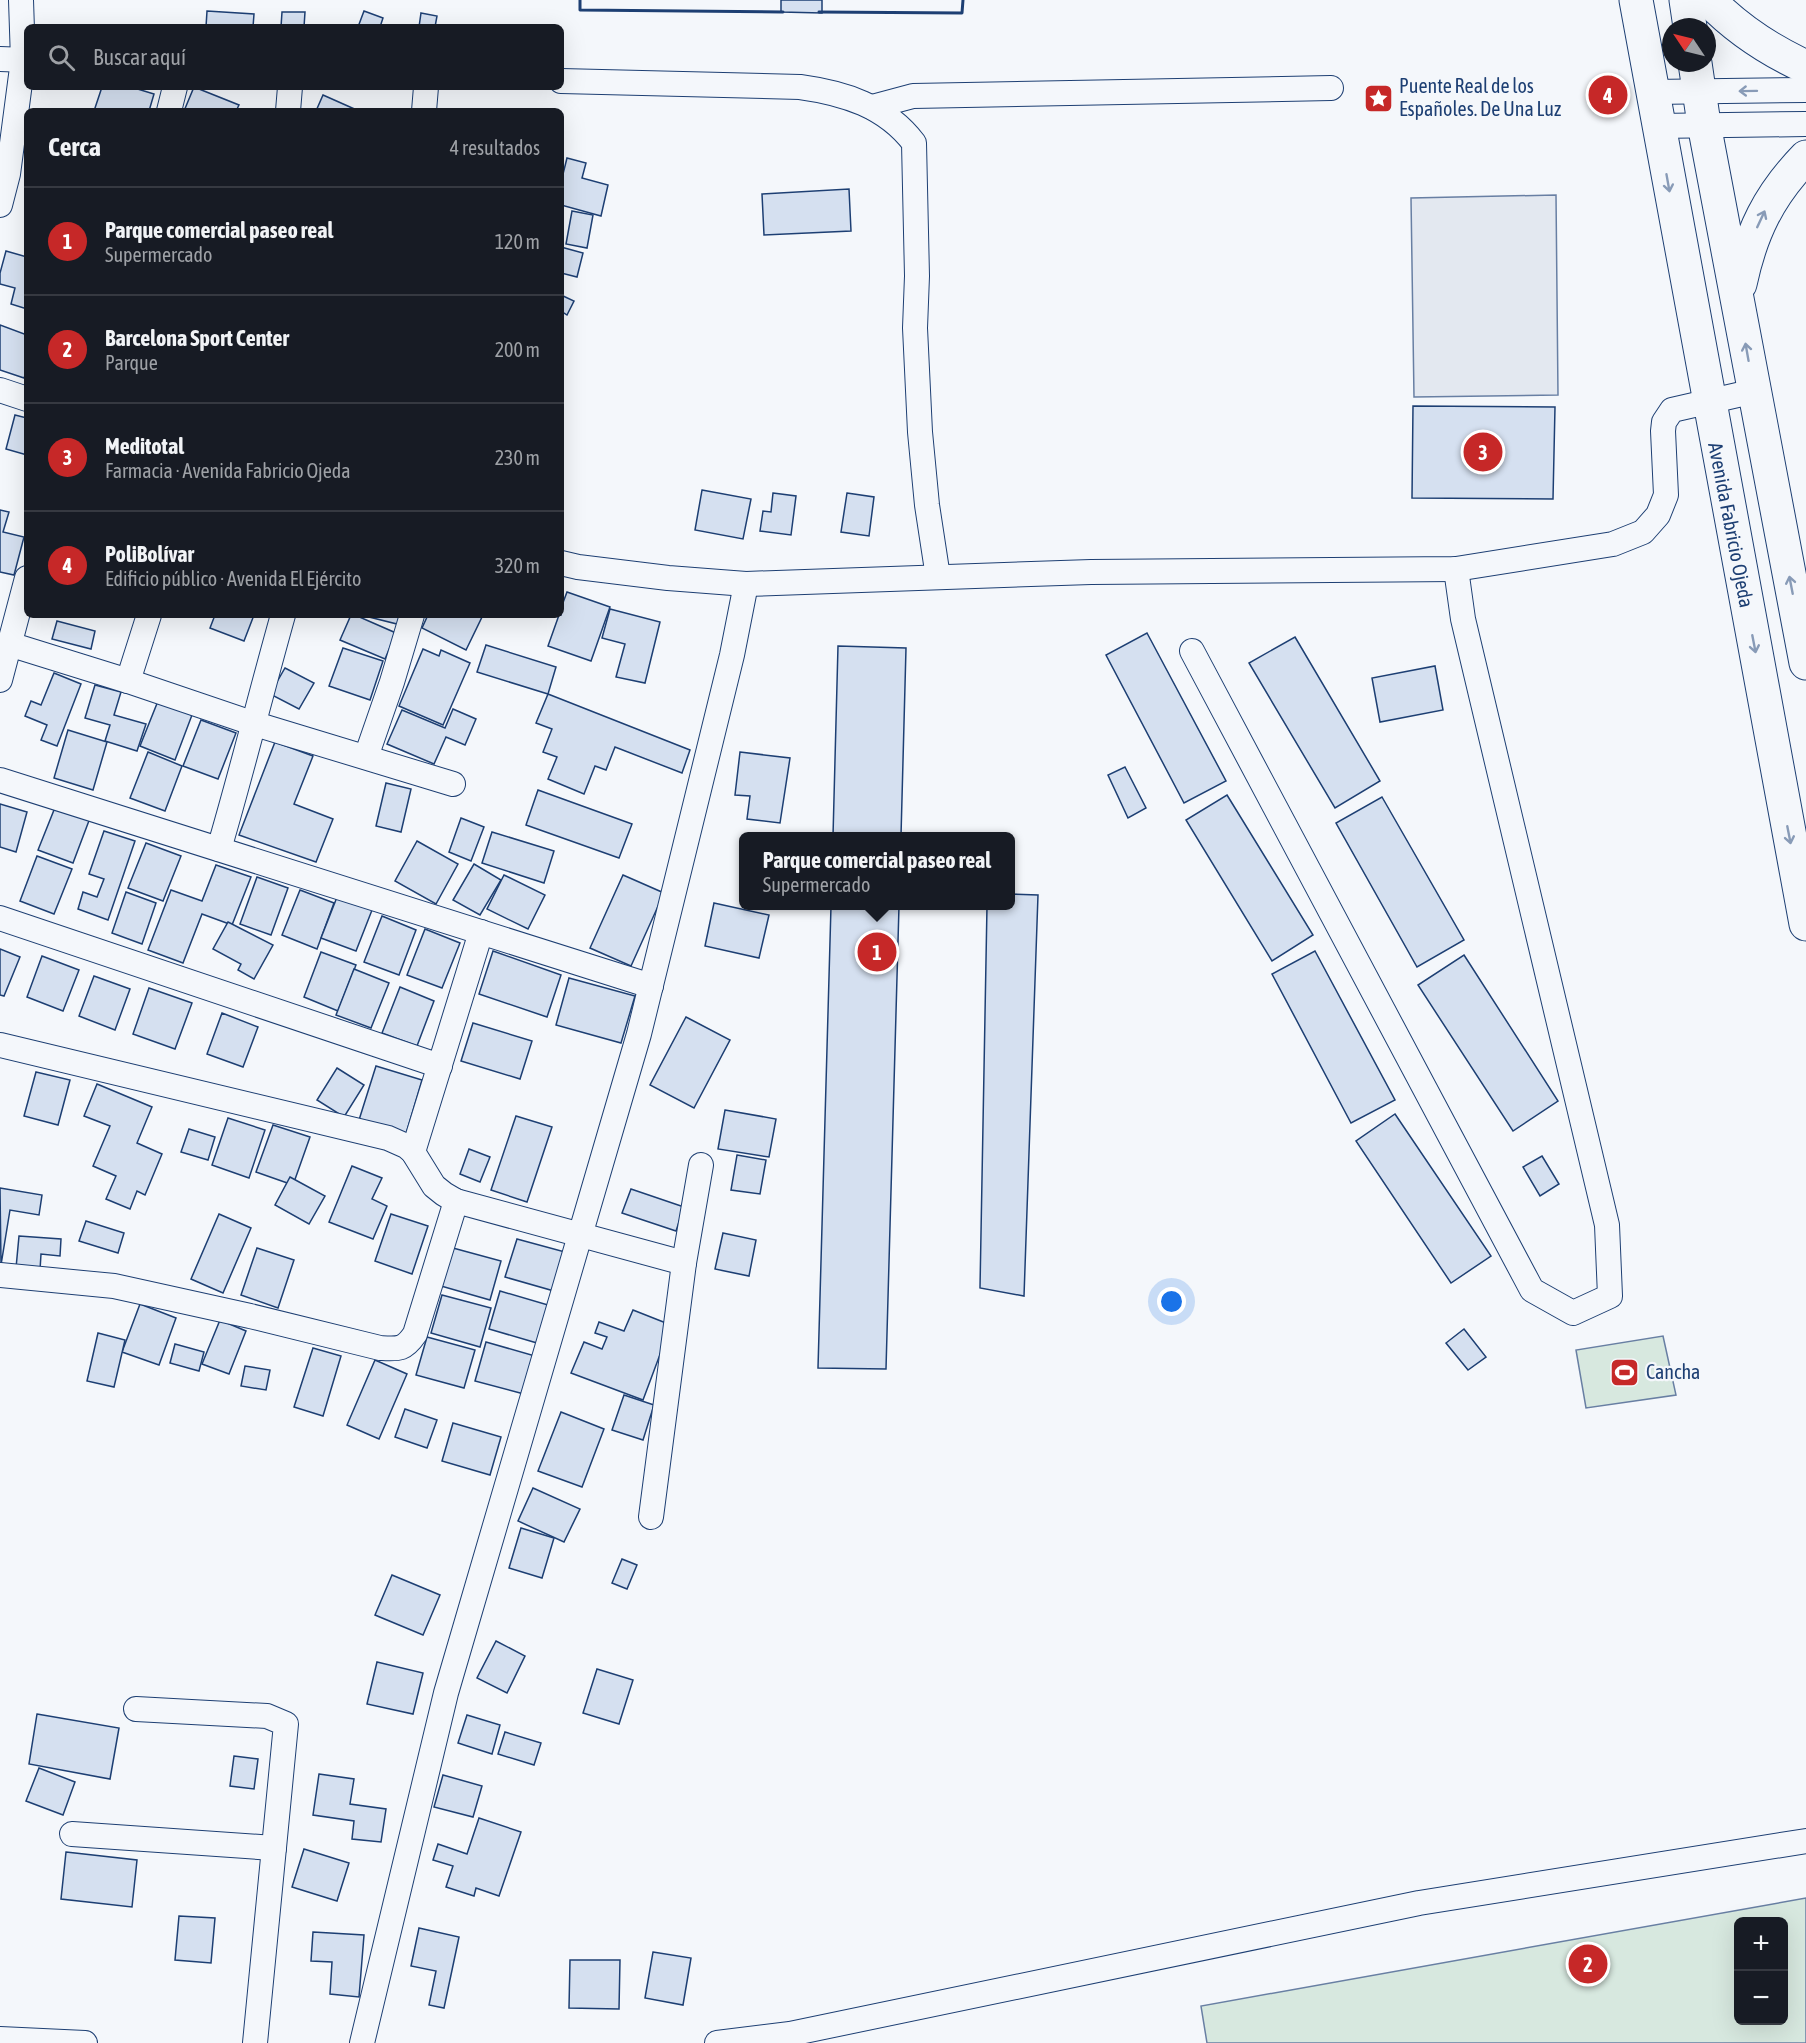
<!DOCTYPE html>
<html lang="es">
<head>
<meta charset="utf-8">
<style>
  :root { --surface:#171b24; --page:#242831; --text:#f1f3f6; --muted:#9ea1a6; --line:#363941; --accent:#c62828 }
  body { margin:0; font-family:"Asap Condensed",sans-serif; background:var(--page); color:var(--text) }
  .controls { position:absolute; right:18px; bottom:18px; display:grid; overflow:hidden; border-radius:9px; box-shadow:0 6px 24px #0002 }
  .controls button { width:54px; height:54px; display:grid; place-items:center; padding:0; border:0; border-bottom:2px solid var(--line); background:var(--surface); color:var(--text); font:30px sans-serif }
  .compass { position:absolute; left:1662px; top:18px; width:54px; height:54px; border-radius:50%; background:var(--surface); box-shadow:0 6px 24px #0002; rotate:305deg }
  .you { position:absolute; left:1172px; top:1302px; width:21px; height:21px; margin:-15px; border:4px solid #fff; border-radius:50%; background:#1a73e8; box-shadow:0 0 0 9px #1a73e833 }
  .badge { display:grid; place-items:center; width:39px; height:39px; border-radius:50%; background:var(--accent); color:#fff; font-size:20px; font-weight:700 }
  .pin { position:absolute; translate:-50% -50%; border:3px solid #fff; box-shadow:0 2px 6px #0006 }
  .popup { position:absolute; left:739px; top:832px; width:276px; height:78px; box-sizing:border-box; display:grid; place-content:center; border-radius:9px; background:var(--surface); filter:drop-shadow(0 2px 4px #0005); font-size:20px; white-space:nowrap; color:var(--muted) }
  .popup b { font-size:22px; color:var(--text) }
  .popup::after { content:''; position:absolute; left:50%; top:100%; margin-left:-12px; border:12px solid transparent; border-top-color:var(--surface) }
  .list { margin:0; padding:0; list-style:none }
  h2 { display:flex; justify-content:space-between; align-items:center; height:78px; margin:0; padding:0 24px; font-size:26px }
  h2 small { font-size:20px; font-weight:400; color:var(--muted) }
  .list li { display:grid; grid-template-columns:39px 1fr auto; gap:18px; align-items:center; box-sizing:border-box; height:108px; padding:0 24px; border-top:2px solid var(--line) }
  .list b { display:block; font-size:22px; white-space:nowrap }
  .list p { margin:0; font-size:20px; white-space:nowrap; color:var(--muted) }
  .list em { font-size:20px; font-style:normal; color:var(--muted) }
  .icon { flex:none; width:33px; height:33px; fill:none; stroke:currentColor; stroke-width:2; stroke-linecap:round; stroke-linejoin:round }
  .map { position:relative; flex:none; width:1806px; height:2043px; overflow:hidden }
  .search { position:absolute; background:var(--surface); box-shadow:0 6px 24px #0002; left:24px; top:24px; width:540px; height:66px; display:flex; align-items:center; gap:15px; box-sizing:border-box; padding:0 21px; border-radius:9px; color:var(--muted); font-size:22px }
  .panel { position:absolute; background:var(--surface); box-shadow:0 6px 24px #0002; left:24px; top:108px; width:540px; height:510px; border-radius:9px }
  .map>svg:first-child { display:block }
</style>
</head>
<body>
<div class="map">
<svg width="1806" height="2043" viewBox="0 0 1806 2043">
  <rect width="100%" height="100%" fill="#f4f7fb"/>
  <g fill="#d7e8df" stroke="#687fa3" stroke-width="1.5" fill-rule="evenodd">
    <path d="M1663 1336 1676 1395 1586 1408 1576 1350Z"/>
    <path d="M1806 1898V2043H1207L1201 2006ZM1738 1922H1784V2020H1738Z"/>
  </g>
  <path fill="#e3e8f0" stroke="#687fa3" stroke-width="1.5" d="M1556 195 1558 395 1414 397 1411 198Z"/>
  <g fill="#d5e0f0" stroke="#1d3f73" stroke-width="1.5">
    <path d="M781 0H822V13L781 12Z"/>
    <path d="M207 11 254 14 253 27H206Z"/>
    <path d="M364 11 383 18 380 27H358Z"/>
    <path d="M282 12H305L304 27H281Z"/>
    <path d="M421 13 437 16 435 27H419Z"/>
    <path d="M102 87H131L154 94 149 111H94Z"/>
    <path d="M194 87 239 105 236 111H184Z"/>
    <path d="M323 95 359 111H316Z"/>
    <path d="M567 158 586 163 582 178 608 185 601 216 561 205V182Z"/>
    <path d="M849 189 851 231 764 235 762 194Z"/>
    <path d="M572 211 593 215 587 248 566 244Z"/>
    <path d="M561 247 583 253 577 277 561 273Z"/>
    <path d="M6 251 27 257V309L11 304 15 288 0 284V273Z"/>
    <path d="M561 295 574 301 567 315 561 311Z"/>
    <path d="M0 325 27 335V370L24 378 0 370Z"/>
    <path d="M1413 406 1555 407 1553 499 1412 498Z"/>
    <path d="M15 415 27 418V455L6 449Z"/>
    <path d="M702 490 751 499 743 539 695 530Z"/>
    <path d="M773 493 796 496 791 535 760 531 763 511 771 512Z"/>
    <path d="M847 493 874 497 869 536 841 532Z"/>
    <path d="M0 510 9 512 3 532 24 537 14 575 0 572Z"/>
    <path d="M567 592 610 607 591 661 548 646 559 615H561V608Z"/>
    <path d="M610 609 660 622 645 683 616 677 625 644 602 638Z"/>
    <path d="M215 615H254L244 641 210 628Z"/>
    <path d="M351 615H355L396 633 385 659 340 640Z"/>
    <path d="M361 615H404L401 625Z"/>
    <path d="M428 615H478L482 617 466 650 422 628Z"/>
    <path d="M57 621 95 631 91 649 52 639Z"/>
    <path d="M1147 633 1226 781 1184 803 1106 655Z"/>
    <path d="M1295 637 1380 781 1335 808 1249 663Z"/>
    <path d="M486 645 556 667 548 694 477 672Z"/>
    <path d="M838 646 906 648 901 836H833Z"/>
    <path d="M343 648 383 661 370 700 329 686Z"/>
    <path d="M423 649 439 656 441 650 470 663 443 725 399 706Z"/>
    <path d="M1435 666 1443 710 1380 722 1372 678Z"/>
    <path d="M285 668 314 683 299 709 270 694Z"/>
    <path d="M54 673 81 684 57 746 41 740 47 725 25 716 31 701 41 705Z"/>
    <path d="M95 685 121 692 114 715 146 724 137 751 105 741 110 725 85 718Z"/>
    <path d="M548 694 690 750 682 773 615 747 606 770 595 766 584 794 548 779 557 757 543 752 552 729 536 723Z"/>
    <path d="M158 701 192 715 175 760 140 746Z"/>
    <path d="M453 709 476 719 465 745 446 737 434 764 387 744 402 710 445 728Z"/>
    <path d="M201 720 236 733 218 779 183 766Z"/>
    <path d="M68 730 107 742 93 790 54 778Z"/>
    <path d="M275 742 313 756 294 804 333 819 316 862 239 835Z"/>
    <path d="M148 752 182 766 165 811 130 798Z"/>
    <path d="M740 752 790 758 780 823 747 819 750 796 735 795Z"/>
    <path d="M1125 767 1146 808 1128 818 1108 775Z"/>
    <path d="M386 783 411 789 401 832 376 826Z"/>
    <path d="M538 790 632 824 619 858 526 825Z"/>
    <path d="M1227 795 1313 935 1272 961 1186 820Z"/>
    <path d="M1382 797 1464 940 1417 967 1336 823Z"/>
    <path d="M0 804 27 812 16 852 0 847Z"/>
    <path d="M56 805 90 818 73 863 38 850Z"/>
    <path d="M461 818 484 827 471 861 449 852Z"/>
    <path d="M104 831 135 841 108 920 78 909 83 892 97 897 104 879 89 874Z"/>
    <path d="M492 832 554 851 544 883 482 863Z"/>
    <path d="M417 841 458 864 436 904 395 881Z"/>
    <path d="M146 843 181 856 163 901 128 888Z"/>
    <path d="M37 856 72 869 54 914 20 901Z"/>
    <path d="M474 864 501 880 480 915 453 900Z"/>
    <path d="M216 865 251 877 232 925 202 914 183 963 148 950 171 890 202 901Z"/>
    <path d="M504 875 545 895 528 929 487 909Z"/>
    <path d="M623 875 664 893 631 966 590 948Z"/>
    <path d="M257 877 288 888 271 935 240 924Z"/>
    <path d="M300 890 334 903 317 949 282 935Z"/>
    <path d="M126 892 156 903 142 944 112 933Z"/>
    <path d="M339 892 374 905 356 951 321 938Z"/>
    <path d="M1010 894 1038 895 1024 1296 980 1288 987 906H1010Z"/>
    <path d="M714 903 769 915 759 958 705 946Z"/>
    <path d="M831 906H899L886 1369 818 1368Z"/>
    <path d="M382 916 416 930 399 975 364 962Z"/>
    <path d="M228 922 273 945 254 979 238 970 241 964 213 949Z"/>
    <path d="M425 929 460 943 442 988 407 975Z"/>
    <path d="M0 949 20 957 4 996 0 995Z"/>
    <path d="M493 951 561 975 547 1017 479 994Z"/>
    <path d="M1315 951 1395 1100 1351 1123 1272 974Z"/>
    <path d="M321 952 356 965 338 1011 304 997Z"/>
    <path d="M1464 955 1558 1101 1513 1131 1418 985Z"/>
    <path d="M42 956 79 970 63 1011 27 997Z"/>
    <path d="M354 969 389 983 371 1028 336 1015Z"/>
    <path d="M94 976 130 989 115 1030 79 1016Z"/>
    <path d="M569 978 635 996 621 1043 556 1025Z"/>
    <path d="M400 987 434 1001 417 1046 382 1033Z"/>
    <path d="M149 988 192 1003 175 1049 133 1034Z"/>
    <path d="M222 1013 258 1027 243 1067 207 1054Z"/>
    <path d="M686 1017 730 1040 694 1108 650 1085Z"/>
    <path d="M473 1023 532 1041 520 1079 461 1061Z"/>
    <path d="M376 1066 422 1080 406 1134 359 1120Z"/>
    <path d="M337 1068 364 1085 344 1117 317 1100Z"/>
    <path d="M36 1072 70 1080 58 1125 24 1116Z"/>
    <path d="M97 1084 152 1107 137 1143 162 1154 145 1195 137 1191 130 1209 106 1199 116 1176 93 1166 110 1126 84 1116Z"/>
    <path d="M725 1110 776 1119 769 1157 718 1149Z"/>
    <path d="M1395 1114 1491 1256 1451 1283 1356 1141Z"/>
    <path d="M516 1116 552 1127 527 1202 491 1190Z"/>
    <path d="M228 1118 265 1130 249 1178 212 1165Z"/>
    <path d="M273 1125 310 1137 293 1185 256 1172Z"/>
    <path d="M189 1129 215 1137 208 1160 181 1152Z"/>
    <path d="M469 1149 490 1157 480 1182 460 1174Z"/>
    <path d="M737 1155 766 1160 760 1194 731 1190Z"/>
    <path d="M1542 1156 1559 1184 1540 1196 1523 1167Z"/>
    <path d="M352 1166 382 1178 372 1199 387 1206 373 1239 329 1222Z"/>
    <path d="M290 1177 325 1196 309 1224 275 1205Z"/>
    <path d="M0 1188 42 1195 39 1215 10 1210 1 1265Z"/>
    <path d="M631 1189 684 1207 676 1231 622 1213Z"/>
    <path d="M219 1214 251 1228 223 1293 191 1279Z"/>
    <path d="M391 1214 428 1226 412 1274 375 1261Z"/>
    <path d="M86 1221 124 1233 118 1253 79 1241Z"/>
    <path d="M723 1233 756 1240 749 1276 715 1269Z"/>
    <path d="M19 1236 61 1239 60 1256 41 1254 40 1270 16 1268Z"/>
    <path d="M517 1239 565 1252 554 1291 505 1277Z"/>
    <path d="M257 1248 294 1260 278 1308 241 1295Z"/>
    <path d="M453 1248 501 1261 490 1300 441 1286Z"/>
    <path d="M500 1291 548 1305 537 1343 489 1329Z"/>
    <path d="M442 1295 491 1308 480 1347 431 1333Z"/>
    <path d="M140 1304 176 1318 159 1365 122 1352Z"/>
    <path d="M633 1310 671 1325 643 1400 571 1373 584 1342 602 1349 607 1337 595 1333 599 1322 624 1331Z"/>
    <path d="M220 1320 246 1331 229 1374 202 1364Z"/>
    <path d="M1464 1329 1486 1357 1468 1370 1446 1343Z"/>
    <path d="M98 1333 125 1340 114 1387 87 1381Z"/>
    <path d="M427 1337 475 1350 464 1388 416 1375Z"/>
    <path d="M486 1342 535 1356 524 1394 475 1381Z"/>
    <path d="M175 1344 204 1352 199 1371 170 1363Z"/>
    <path d="M313 1348 341 1356 323 1416 294 1407Z"/>
    <path d="M375 1360 407 1374 379 1439 347 1425Z"/>
    <path d="M245 1366 270 1370 266 1390 241 1386Z"/>
    <path d="M624 1395 654 1405 643 1440 612 1430Z"/>
    <path d="M405 1409 437 1420 427 1448 395 1437Z"/>
    <path d="M561 1412 604 1429 582 1487 538 1471Z"/>
    <path d="M453 1423 501 1437 490 1475 442 1461Z"/>
    <path d="M533 1488 580 1509 564 1542 518 1521Z"/>
    <path d="M521 1528 554 1538 542 1578 509 1568Z"/>
    <path d="M622 1559 637 1565 627 1589 612 1583Z"/>
    <path d="M392 1575 440 1595 423 1635 375 1615Z"/>
    <path d="M496 1641 525 1656 507 1693 477 1678Z"/>
    <path d="M377 1662 423 1673 413 1714 367 1704Z"/>
    <path d="M597 1669 633 1680 619 1724 583 1713Z"/>
    <path d="M37 1714 119 1728 110 1779 29 1764Z"/>
    <path d="M467 1715 500 1725 492 1754 458 1743Z"/>
    <path d="M505 1732 541 1743 534 1765 498 1754Z"/>
    <path d="M234 1756 258 1759 254 1789 230 1786Z"/>
    <path d="M39 1768 75 1782 63 1815 26 1801Z"/>
    <path d="M319 1774 354 1779 350 1804 386 1809 381 1842 352 1839 354 1821 313 1815Z"/>
    <path d="M443 1775 482 1786 473 1817 434 1807Z"/>
    <path d="M479 1818 521 1832 499 1896 476 1888 474 1896 446 1887 453 1866 433 1860 438 1844 467 1854Z"/>
    <path d="M304 1849 349 1863 337 1901 292 1887Z"/>
    <path d="M66 1852 137 1860 132 1907 61 1899Z"/>
    <path d="M179 1916 215 1918 211 1963 175 1960Z"/>
    <path d="M419 1928 459 1937 444 2008 429 2005 436 1971 411 1966Z"/>
    <path d="M313 1932 364 1935 359 1997 330 1994 332 1962 311 1961Z"/>
    <path d="M653 1952 691 1958 683 2005 645 1998Z"/>
    <path d="M570 1960H620L619 2009 569 2008Z"/>
  </g>
  <g fill="none" stroke-linecap="round" stroke-linejoin="round">
    <defs>
      <g id="street">
        <path d="M0 59 27 60"/>
        <path d="M561 81 800 87C844 93 886 106 914 143L917 276 915 328 920 432 927 505 938 577"/>
        <path d="M1652 92 1806 90"/>
        <path d="M872 107 913 96 1331 88"/>
        <path d="M169 111 175 87"/>
        <path d="M288 111 290 87"/>
        <path d="M424 111 426 87"/>
        <path d="M1657 126 1806 124"/>
        <path d="M0 205 8 174 23 60 21 0"/>
        <path d="M0 390 27 399"/>
        <path d="M561 563 578 567 668 578 746 584 1091 572 1456 569 1613 544 1643 532 1658 515 1666 495 1663 431 1664 422 1672 410 1755 391"/>
        <path d="M9 644 128 681 252 723 453 784"/>
        <path d="M1192 651 1532 1290 1573 1313 1610 1296 1607 1225 1463 619 1456 569"/>
        <path d="M0 680 27 578"/>
        <path d="M128 681 149 615"/>
        <path d="M366 757 392 682 412 615"/>
        <path d="M0 780 651 986"/>
        <path d="M219 849C242 771 261 693 283 615"/>
        <path d="M0 918 440 1066"/>
        <path d="M0 1045 388 1138 406 1146 413 1152 434 1186 444 1194 456 1201 684 1263"/>
        <path d="M413 1152 481 932"/>
        <path d="M0 1275 114 1286 250 1316 380 1348C399 1349 404 1350 415 1334L456 1201"/>
        <path d="M651 1517 684 1263 701 1165"/>
        <path d="M136 1709 267 1716 286 1724 255 2043"/>
        <path d="M72 1834 274 1848"/>
        <path d="M0 2039 85 2043"/>
        <path d="M362 2043 446 1693 639 1034 732 655 746 584"/>
        <path d="M717 2043 790 2034 1419 1903 1806 1841"/>
      </g>
      <g id="secondary">
        <path d="M1636 0 1806 924"/>
        <path d="M1686 0 1690 27"/>
        <path d="M1709 0C1737 29 1769 50 1806 67"/>
        <path d="M1695 63 1704 124 1806 663"/>
        <path d="M1740 284C1751 232 1769 195 1806 157"/>
      </g>
    </defs>
    <use href="#street" stroke="#1d3f73" stroke-width="26"/>
    <use href="#secondary" stroke="#1d3f73" stroke-width="35"/>
    <use href="#street" stroke="#f4f7fb" stroke-width="24"/>
    <use href="#secondary" stroke="#f4f7fb" stroke-width="33"/>
    <g stroke="#1d3f73" stroke-width="3">
      <path d="M580 0V10L783 12"/>
      <path d="M819 12 962 13 963 0"/>
    </g>
  </g>
  <defs><path id="oneway-shaft" d="M-6 0H5M1.5-3L5.5 0L1.5 3" fill="none" stroke-width="1.6" stroke-linecap="round" stroke-linejoin="round" transform="scale(1.5)"/></defs>
  <g stroke="#889bb7">
    <use href="#oneway-shaft" transform="translate(1748 91) rotate(179)"/>
    <use href="#oneway-shaft" transform="translate(1668 183) rotate(80)"/>
    <use href="#oneway-shaft" transform="translate(1761 219) rotate(-65)"/>
    <use href="#oneway-shaft" transform="translate(1747 352) rotate(-100)"/>
    <use href="#oneway-shaft" transform="translate(1791 585) rotate(-101)"/>
    <use href="#oneway-shaft" transform="translate(1754 644) rotate(79)"/>
    <use href="#oneway-shaft" transform="translate(1789 835) rotate(79)"/>
  </g>
  <defs>
    <symbol id="sight-square" viewBox="-11 -11 22 22"><rect x="-9" y="-9" width="18" height="18" rx="4" fill="#c62828" stroke="#f4f7fb"/><path d="M0-6L1.8-2.2L6-1.7L2.9 1.2L3.7 5.4L0 3.3L-3.7 5.4L-2.9 1.2L-6-1.7L-1.8-2.2Z" fill="#fff"/></symbol>
    <symbol id="stadium-square" viewBox="-11 -11 22 22"><rect x="-9" y="-9" width="18" height="18" rx="4" fill="#c62828" stroke="#f4f7fb"/><path d="M0-5a6.5 5 0 1 0 0 10a6.5 5 0 1 0 0-10ZM-3.5-1.8h7v3.6h-7Z" fill="#fff"/></symbol>
  </defs>
  <g fill-rule="evenodd">
    <use href="#sight-square" x="1362" y="82" width="33" height="33"/>
    <use href="#stadium-square" x="1608" y="1356" width="33" height="33"/>
  </g>
  <g text-anchor="middle" stroke-width="4.5" stroke-linejoin="round" paint-order="stroke">
    <g font-size="20" fill="#1d3f73" stroke="#f4f7fb" text-anchor="start">
      <text x="1399" y="93">Puente Real de los<tspan x="1399" dy="23">Españoles. De Una Luz</tspan></text>
      <text x="1646" y="1379">Cancha</text>
    </g>
    <g font-size="20" fill="#1d3f73" stroke="#f4f7fb">
      <text transform="translate(1731 525) rotate(79)" y="7">Avenida Fabricio Ojeda</text>
    </g>
  </g>
</svg>
<div class="controls">
<button>+</button>
<button>−</button>
</div>
<svg class="compass" viewBox="-18 -18 36 36"><path d="M0-13l5 13h-10z" fill="#e53935"/><path d="M0 13l5-13h-10z" fill="#9ea1a6"/></svg>
<div class="you"></div>
<div class="pin badge" style="left:877px;top:952px">1</div>
<div class="popup"><b>Parque comercial paseo real</b>Supermercado</div>
<div class="pin badge" style="left:1588px;top:1964px">2</div>
<div class="pin badge" style="left:1483px;top:452px">3</div>
<div class="pin badge" style="left:1608px;top:95px">4</div>
<div class="search"><svg class="icon" aria-label="search" viewBox="0 0 24 24"><circle cx="10" cy="10" r="6"/><path d="M15 15l6 6"/></svg>Buscar aquí</div>
<section class="panel">
<h2>Cerca<small>4 resultados</small></h2>
<ul class="list">
<li><span class="badge">1</span><div><b>Parque comercial paseo real</b><p>Supermercado</p></div><em>120 m</em></li>
<li><span class="badge">2</span><div><b>Barcelona Sport Center</b><p>Parque</p></div><em>200 m</em></li>
<li><span class="badge">3</span><div><b>Meditotal</b><p>Farmacia · Avenida Fabricio Ojeda</p></div><em>230 m</em></li>
<li><span class="badge">4</span><div><b>PoliBolívar</b><p>Edificio público · Avenida El Ejército</p></div><em>320 m</em></li>
</ul>
</section>
</div>
</body>
</html>
